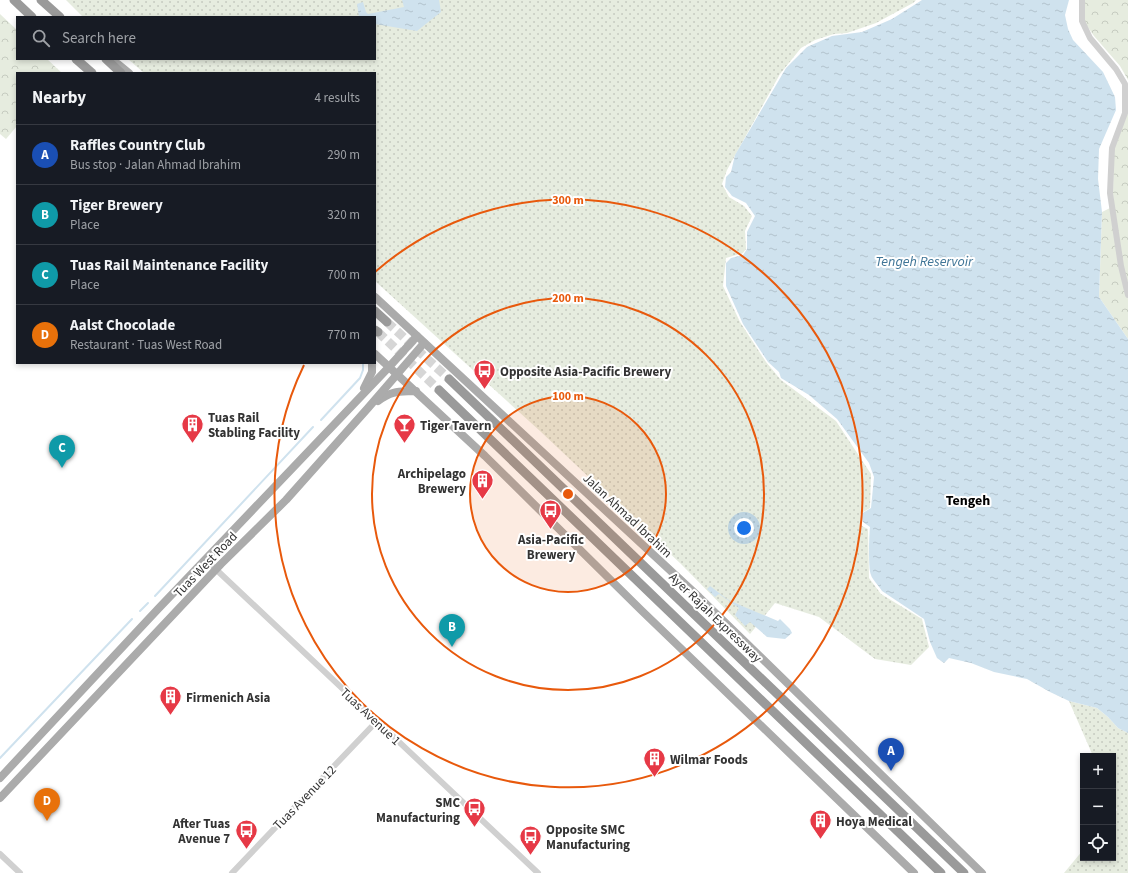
<!DOCTYPE html>
<html lang="en">
<head>
<meta charset="utf-8">
<style>
  :root { --surface:#171b24; --page:#242831; --text:#f1f3f6; --muted:#9ea1a6; --line:#363941; --accent:#1a73e8 }
  body { margin:0; font-family:"Source Sans 3",sans-serif; background:var(--page); color:var(--text) }
  .controls { position:absolute; right:12px; bottom:12px; display:grid; overflow:hidden; border-radius:0px; box-shadow:0 2px 6px #0003 }
  .controls button { width:36px; height:36px; display:grid; place-items:center; padding:0; border:0; border-bottom:1px solid var(--line); background:var(--surface); color:var(--text); font:20px sans-serif }
  .you { position:absolute; left:744px; top:528px; width:14px; height:14px; margin:-10px; border:3px solid #fff; border-radius:50%; background:#1a73e8; box-shadow:0 0 0 6px #1a73e833 }
  .badge { display:grid; place-items:center; width:26px; height:26px; border-radius:50%; background:var(--accent); color:#fff; font-size:13px; font-weight:700 }
  .pin { position:absolute; translate:-50% -33px; filter:drop-shadow(0 1px 2px #0008) }
  .pin::after { content:''; position:absolute; top:21px; width:14px; height:12px; background:inherit; clip-path:polygon(0 0,100% 0,50% 100%) }
  .list { margin:0; padding:0; list-style:none }
  h2 { display:flex; justify-content:space-between; align-items:center; height:52px; margin:0; padding:0 16px; font-size:17px }
  h2 small { font-size:13px; font-weight:400; color:var(--muted) }
  .list li { display:grid; grid-template-columns:26px 1fr auto; gap:12px; align-items:center; box-sizing:border-box; height:60px; padding:0 16px; border-top:1px solid var(--line) }
  .list b { display:block; font-size:15px; white-space:nowrap }
  .list p { margin:0; font-size:13px; white-space:nowrap; color:var(--muted) }
  .list em { font-size:13px; font-style:normal; color:var(--muted) }
  .icon { flex:none; width:22px; height:22px; fill:none; stroke:currentColor; stroke-width:2; stroke-linecap:round; stroke-linejoin:round }
  .map { position:relative; flex:none; width:1128px; height:873px; overflow:hidden }
  .search { position:absolute; background:var(--surface); box-shadow:0 2px 6px #0003; left:16px; top:16px; width:360px; height:44px; display:flex; align-items:center; gap:10px; box-sizing:border-box; padding:0 14px; border-radius:0px; color:var(--muted); font-size:15px }
  .panel { position:absolute; background:var(--surface); box-shadow:0 2px 6px #0003; left:16px; top:72px; width:360px; height:292px; border-radius:0px }
  .map>svg:first-child { display:block }
</style>
</head>
<body>
<div class="map">
<svg width="1128" height="873" viewBox="0 0 1128 873">
  <defs>
    <pattern id="grass-dots" width="8" height="8" patternUnits="userSpaceOnUse"><rect width="8" height="8" fill="#e6ecdf"/><path d="M2 2h.1M6 6h.1" fill="none" stroke="#c6cbc0" stroke-width="1.8" stroke-linecap="round"/></pattern>
    <pattern id="forest-crowns" width="20" height="18" patternUnits="userSpaceOnUse"><rect width="20" height="18" fill="#e6ecdf"/><path d="M2 6a3 3 0 1 1 6 0M12 15a3 3 0 1 1 6 0" fill="none" stroke="#c6cbc0"/></pattern>
    <pattern id="water-ripples" width="26" height="14" patternUnits="userSpaceOnUse"><rect width="26" height="14" fill="#cfe2ee"/><path d="M2 4q2-2 4 0t4 0M15 11q2-2 4 0t4 0" fill="none" stroke="#b2c2cd"/></pattern>
  </defs>
  <rect width="100%" height="100%" fill="#fff"/>
  <g fill="url(#grass-dots)">
    <path d="M66 0H916L913 3 876 23 847 33 834 34 815 40 801 48 780 74 727 170 722 184 729 197 744 206 752 216 745 231 746 249 743 253 726 258 723 286 740 322 766 362 781 380 836 421 871 474 870 508 860 514 862 526 868 529 869 578 881 594 922 619 929 647 911 665 875 659 819 617 775 603 750 634 681 564 540 431 375 281V73H144L128 59H375V17H83Z"/>
    <path d="M1069 701 1097 708 1108 717 1118 728 1128 733V873H1064L1083 850V858H1113V814L1117 810 1113 800V756H1093Z"/>
  </g>
  <g fill="url(#forest-crowns)">
    <path d="M1082 0H1128V80L1120 66 1094 36 1083 20Z"/>
    <path d="M0 14 17 30V59H47L62 73H17V126L6 139 0 134Z"/>
    <path d="M1128 112V339L1099 297 1102 212 1114 206 1113 193 1114 149Z"/>
  </g>
  <g fill="url(#water-ripples)">
    <path d="M402 0H439L441 12 417 31 375 24V17H359L357 4 363 2 366 12 368 14 404 7Z"/>
    <path d="M922 0H1069L1065 15 1068 29 1073 40 1103 72 1115 97 1116 110 1099 149 1098 179 1102 212 1099 297 1128 339V733L1118 728 1108 717 1097 708 1069 701 1050 692 1027 679 994 672 971 663 949 658 944 663 937 658 930 642 924 619 882 591C879 586 872 579 871 575 868 569 869 535 870 527L863 522 861 514 871 508 874 477 869 463 837 419 809 395 781 378 779 372 768 362 743 324 726 286V263L731 258 743 255 747 249V232L755 216 746 203 732 196 725 187 726 177 731 172 735 155 786 68 807 47 832 36 862 32 892 19Z"/>
    <path d="M710 586 727 599 742 606 778 621 780 619 790 629 792 633 785 639 767 637 750 622 745 626 735 615 739 608 719 594 715 597 707 589Z"/>
  </g>
  <g fill="none" stroke-linecap="round" stroke-linejoin="round">
    <g stroke="#cfe2ee" stroke-width="2">
      <path d="M321 420 360 378 363 370V363"/>
      <path d="M155 596 313 427"/>
      <path d="M140 611 148 603"/>
      <path d="M0 758 132 619"/>
    </g>
    <g stroke="#d6d6d6" stroke-width="9" stroke-dasharray="9 4.5" stroke-linecap="butt">
      <path d="M387 322 449 379"/>
      <path d="M378 332 439 390"/>
    </g>
    <g stroke="#d0d0d0" stroke-width="6">
      <path d="M1082 0V21L1090 38 1116 69 1125 84V113L1112 148 1110 193 1121 266 1128 295"/>
      <path d="M205 559 538 873"/>
      <path d="M0 854 20 873"/>
      <path d="M232 873 377 721"/>
    </g>
    <g stroke="#ababab" stroke-width="8">
      <path d="M110 61 118 64 129 73"/>
      <path d="M375 297 699 597 982 873"/>
      <path d="M375 354 485 456 641 610 914 873"/>
      <path d="M364 388 372 372V363"/>
      <path d="M378 401C393 390 399 392 416 391"/>
      <path d="M0 778 158 609 389 367 417 336"/>
      <path d="M0 798 221 564 286 500 368 408 424 343"/>
    </g>
    <g stroke="#9a9a9a" stroke-width="9">
      <path d="M14 0 32 17"/>
      <path d="M41 0 60 17"/>
      <path d="M76 59 92 73"/>
      <path d="M106 59 121 73"/>
      <path d="M375 311 387 322"/>
      <path d="M375 330 378 332"/>
      <path d="M449 379 964 873"/>
      <path d="M439 390 941 873"/>
    </g>
  </g>
  <circle cx="568" cy="494" r="98" fill="#e8590c" fill-opacity=".12"/>
  <g fill="none" stroke="#e8590c" stroke-width="2">
    <circle cx="568" cy="494" r="98"/>
    <circle cx="568" cy="494" r="196"/>
    <path d="M375 272A294 294 0 1 1 304 365"/>
  </g>
  <defs>
    <symbol id="bus-pin" viewBox="-11 -11 22 30"><path d="M0 17L-7.5 6A9.5 9.5 0 1 1 7.5 6Z" fill="#e63946" stroke="#fff"/><path d="M-5-6H5V4H4V6H2V4H-2V6H-4V4H-5ZM-3.5-4V0h7V-4ZM-3.5 1.2v1.5H-2V1.2ZM2 1.2v1.5H3.5V1.2Z" fill="#fff"/></symbol>
    <symbol id="building-pin" viewBox="-11 -11 22 30"><path d="M0 17L-7.5 6A9.5 9.5 0 1 1 7.5 6Z" fill="#e63946" stroke="#fff"/><path d="M-4-6H4V6H1V3H-1V6H-4ZM-2.5-4.3h1.7v1.8h-1.7ZM.8-4.3h1.7v1.8H.8ZM-2.5-1h1.7V.8h-1.7ZM.8-1h1.7V.8H.8Z" fill="#fff"/></symbol>
    <symbol id="bar-pin" viewBox="-11 -11 22 30"><path d="M0 17L-7.5 6A9.5 9.5 0 1 1 7.5 6Z" fill="#e63946" stroke="#fff"/><path d="M-6-5H6L.8 .8V4.5H3.5V6h-7V4.5H-.8V.8Z" fill="#fff"/></symbol>
  </defs>
  <g fill-rule="evenodd">
    <use href="#bus-pin" x="472" y="358" width="25" height="34"/>
    <use href="#building-pin" x="180" y="412" width="25" height="34"/>
    <use href="#bar-pin" x="392" y="412" width="25" height="34"/>
    <use href="#building-pin" x="470" y="468" width="25" height="34"/>
    <use href="#bus-pin" x="538" y="498" width="25" height="34"/>
    <use href="#building-pin" x="158" y="684" width="25" height="34"/>
    <use href="#building-pin" x="642" y="746" width="25" height="34"/>
    <use href="#bus-pin" x="462" y="796" width="25" height="34"/>
    <use href="#building-pin" x="808" y="808" width="25" height="34"/>
    <use href="#bus-pin" x="234" y="818" width="25" height="34"/>
    <use href="#bus-pin" x="518" y="824" width="25" height="34"/>
  </g>
  <g text-anchor="middle" stroke-width="4" stroke-linejoin="round" paint-order="stroke">
    <g font-size="13" font-weight="bold" fill="#333" stroke="#fff" text-anchor="start">
      <text x="500" y="376">Opposite Asia-Pacific Brewery</text>
      <text x="208" y="422">Tuas Rail<tspan x="208" dy="15">Stabling Facility</tspan></text>
      <text x="420" y="430">Tiger Tavern</text>
      <text x="466" y="478" text-anchor="end">Archipelago<tspan x="466" dy="15">Brewery</tspan></text>
      <text x="551" y="544" text-anchor="middle">Asia-Pacific<tspan x="551" dy="15">Brewery</tspan></text>
      <text x="186" y="702">Firmenich Asia</text>
      <text x="670" y="764">Wilmar Foods</text>
      <text x="460" y="807" text-anchor="end">SMC<tspan x="460" dy="15">Manufacturing</tspan></text>
      <text x="836" y="826">Hoya Medical</text>
      <text x="230" y="828" text-anchor="end">After Tuas<tspan x="230" dy="15">Avenue 7</tspan></text>
      <text x="546" y="834">Opposite SMC<tspan x="546" dy="15">Manufacturing</tspan></text>
    </g>
    <g font-size="13" fill="#333" stroke="#fff">
      <text transform="translate(628 515) rotate(43)" y="5">Jalan Ahmad Ibrahim</text>
      <text transform="translate(205 564) rotate(-46)" y="5">Tuas West Road</text>
      <text transform="translate(716 617) rotate(44)" y="5">Ayer Rajah Expressway</text>
      <text transform="translate(371 716) rotate(43)" y="5">Tuas Avenue 1</text>
      <text transform="translate(304 797) rotate(-46)" y="5">Tuas Avenue 12</text>
    </g>
    <g font-size="14" font-style="italic" fill="#3f7597" stroke="#fff">
      <text x="924" y="266">Tengeh Reservoir</text>
    </g>
    <g font-size="14" font-weight="bold" fill="#000" stroke="#fff">
      <text x="968" y="505">Tengeh</text>
    </g>
  </g>
  <circle cx="568" cy="494" r="6" fill="#e8590c" stroke="#fff" stroke-width="2"/>
  <g font-size="12" text-anchor="middle" font-weight="bold" fill="#e8590c" stroke="#fff" stroke-width="4" stroke-linejoin="round" paint-order="stroke">
    <text x="568" y="204">300 m</text>
    <text x="568" y="302">200 m</text>
    <text x="568" y="400">100 m</text>
  </g>
</svg>
<div class="controls">
<button>+</button>
<button>−</button>
<button><svg class="icon" aria-label="locate" viewBox="0 0 24 24"><circle cx="12" cy="12" r="6"/><path d="M12 2v4M12 18v4M2 12h4M18 12h4"/></svg></button>
</div>
<div class="you"></div>
<div class="pin badge" style="left:891px;top:771px;background:#1a4fb4">A</div>
<div class="pin badge" style="left:452px;top:647px;background:#0f9aa8">B</div>
<div class="pin badge" style="left:62px;top:468px;background:#0f9aa8">C</div>
<div class="pin badge" style="left:47px;top:821px;background:#e8710a">D</div>
<div class="search"><svg class="icon" aria-label="search" viewBox="0 0 24 24"><circle cx="10" cy="10" r="6"/><path d="M15 15l6 6"/></svg>Search here</div>
<section class="panel">
<h2>Nearby<small>4 results</small></h2>
<ul class="list">
<li><span class="badge" style="background:#1a4fb4">A</span><div><b>Raffles Country Club</b><p>Bus stop · Jalan Ahmad Ibrahim</p></div><em>290 m</em></li>
<li><span class="badge" style="background:#0f9aa8">B</span><div><b>Tiger Brewery</b><p>Place</p></div><em>320 m</em></li>
<li><span class="badge" style="background:#0f9aa8">C</span><div><b>Tuas Rail Maintenance Facility</b><p>Place</p></div><em>700 m</em></li>
<li><span class="badge" style="background:#e8710a">D</span><div><b>Aalst Chocolade</b><p>Restaurant · Tuas West Road</p></div><em>770 m</em></li>
</ul>
</section>
</div>
</body>
</html>
